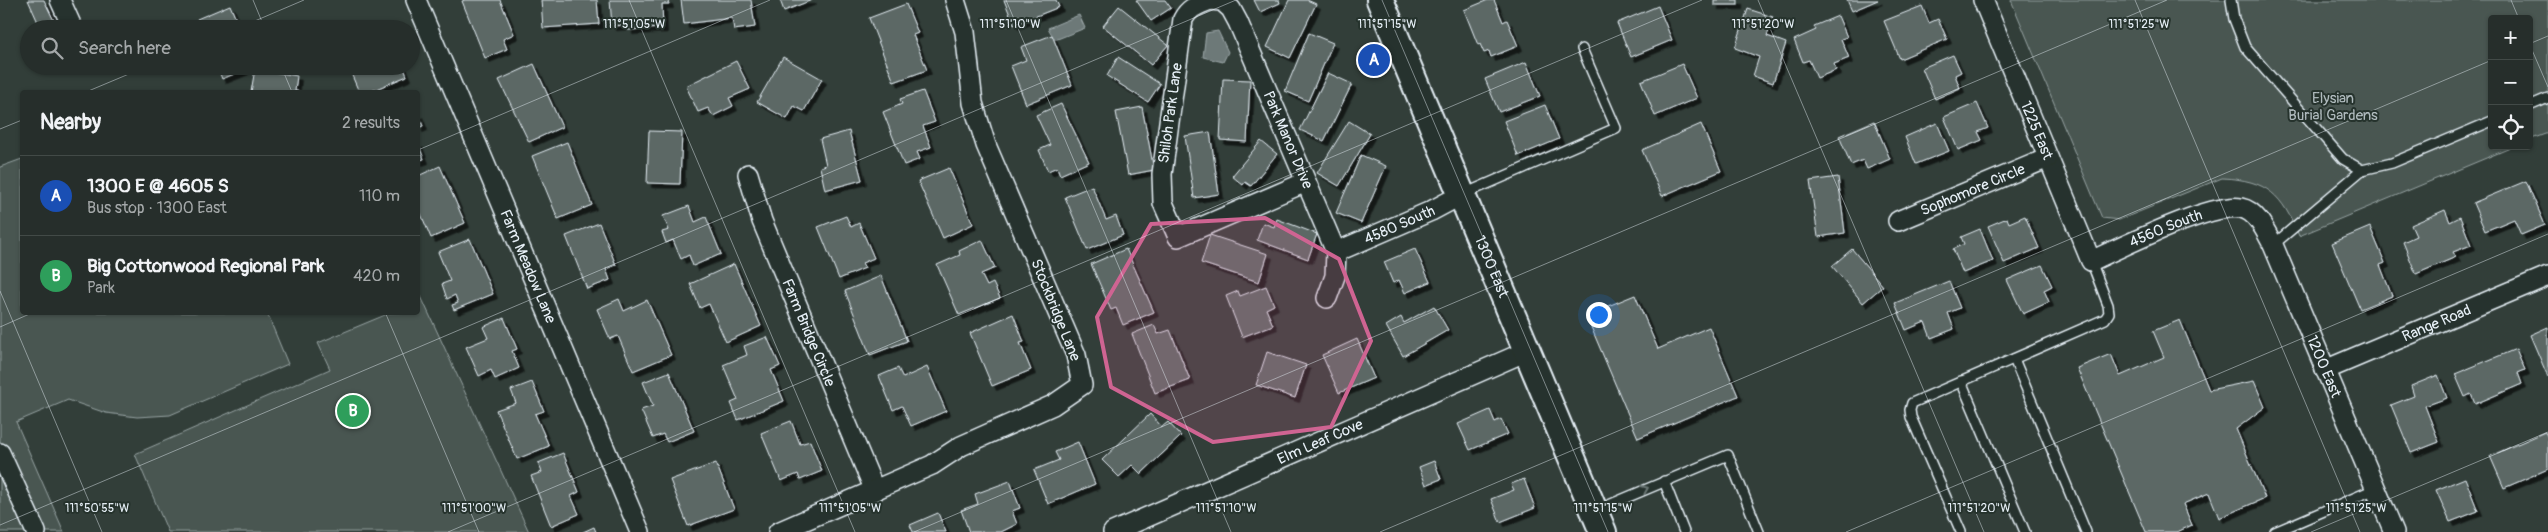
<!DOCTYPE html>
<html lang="en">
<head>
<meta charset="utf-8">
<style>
  :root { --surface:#262e2b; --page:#323a37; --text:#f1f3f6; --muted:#a4a8a9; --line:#424a47; --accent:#ff9aa2 }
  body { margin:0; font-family:Pangolin,sans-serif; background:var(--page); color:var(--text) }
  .controls { position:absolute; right:15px; top:15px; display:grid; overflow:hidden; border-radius:5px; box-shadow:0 1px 4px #0004 }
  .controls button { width:45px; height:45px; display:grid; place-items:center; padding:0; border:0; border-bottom:1px solid var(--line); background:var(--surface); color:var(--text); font:25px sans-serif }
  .you { position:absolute; left:1598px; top:314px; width:18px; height:18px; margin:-12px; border:4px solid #fff; border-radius:50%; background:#1a73e8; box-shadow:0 0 0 8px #1a73e833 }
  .badge { display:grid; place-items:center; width:32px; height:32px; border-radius:50%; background:var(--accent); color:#fff; font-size:16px; font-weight:700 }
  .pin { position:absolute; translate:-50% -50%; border:2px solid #fff; box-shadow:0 1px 5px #0006 }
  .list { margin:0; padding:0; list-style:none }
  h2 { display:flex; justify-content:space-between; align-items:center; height:65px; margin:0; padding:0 20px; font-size:21px }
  h2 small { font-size:16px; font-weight:400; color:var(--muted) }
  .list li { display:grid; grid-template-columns:32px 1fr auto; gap:15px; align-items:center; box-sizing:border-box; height:80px; padding:0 20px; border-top:1px solid var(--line) }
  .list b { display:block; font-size:19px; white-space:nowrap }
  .list p { margin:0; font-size:16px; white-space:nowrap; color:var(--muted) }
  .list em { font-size:16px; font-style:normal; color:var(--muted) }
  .icon { flex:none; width:28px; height:28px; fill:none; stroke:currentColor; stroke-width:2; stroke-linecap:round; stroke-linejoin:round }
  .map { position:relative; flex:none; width:2548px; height:532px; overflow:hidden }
  .search { position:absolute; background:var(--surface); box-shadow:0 1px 4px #0004; left:20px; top:20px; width:400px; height:55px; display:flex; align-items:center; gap:12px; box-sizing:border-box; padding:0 18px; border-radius:28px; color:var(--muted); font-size:19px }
  .panel { position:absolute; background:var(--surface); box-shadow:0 1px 4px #0004; left:20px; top:90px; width:400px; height:225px; border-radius:5px }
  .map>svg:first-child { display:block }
</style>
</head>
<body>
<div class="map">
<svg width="2548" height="532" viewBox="0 0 2548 532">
  <defs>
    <filter id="shadow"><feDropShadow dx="4.5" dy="4.5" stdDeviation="0" flood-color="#0009"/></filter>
  </defs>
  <rect width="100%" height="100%" fill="#323e39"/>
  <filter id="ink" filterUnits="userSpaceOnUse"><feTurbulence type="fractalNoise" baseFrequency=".02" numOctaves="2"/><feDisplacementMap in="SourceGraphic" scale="10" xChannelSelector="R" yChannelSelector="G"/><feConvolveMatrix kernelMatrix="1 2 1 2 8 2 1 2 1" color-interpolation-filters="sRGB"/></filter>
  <g filter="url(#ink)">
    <g fill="#495651" stroke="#98a4a4">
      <path d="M2011 0H2548V133L2529 140V19H2492V146H2515L2299 236C2282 195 2268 180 2222 178L2119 220 2102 218Z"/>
      <path d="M22 159V312L267 313 288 364 170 415 137 417 106 413 68 400 16 422 64 532H0V167Z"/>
      <path d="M418 290 529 532H168L135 454 330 369 318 343 390 313 418 312Z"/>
    </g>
    <g fill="#6d7978" stroke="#9ea9ab">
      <path d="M1079 15 1085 28 1055 40 1048 28Z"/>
      <path d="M1218 31 1228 52 1223 62 1203 57 1206 33Z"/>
    </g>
    <g fill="#5c6865" stroke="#e8f1f8" filter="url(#shadow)">
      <path d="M28 0H44L58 29H41Z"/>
      <path d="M465 0H500L514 34 503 39 507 49 485 58 462 1Z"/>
      <path d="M541 0H597L599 24 543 28Z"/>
      <path d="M610 0H668L669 4H662L663 28 628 30V25L612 26Z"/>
      <path d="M681 0H751L755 27 734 30 732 18 684 24Z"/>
      <path d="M780 0H812L784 11Z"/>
      <path d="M1004 0H1056L1059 7 1014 25Z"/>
      <path d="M1136 0H1165L1171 8 1151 21Z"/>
      <path d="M1254 0H1279L1280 3 1260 12Z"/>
      <path d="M1289 0H1307L1316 4 1290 58 1267 47Z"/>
      <path d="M1488 0H1494L1503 22 1507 20 1518 46 1491 57 1489 51 1484 53 1480 44 1478 45 1464 10Z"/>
      <rect x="1714" y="0" width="24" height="5"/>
      <path d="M1847 0H1878L1852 11Z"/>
      <path d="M906 4 918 33 913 35 927 70 894 82 869 18Z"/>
      <path d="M230 5 240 29H201L197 19Z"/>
      <path d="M1119 6 1168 45 1151 65 1103 26Z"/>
      <path d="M1658 6 1672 40 1631 57 1617 23Z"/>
      <path d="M1922 6 1929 23 1938 19 1947 39 1900 59 1884 21Z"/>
      <path d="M1748 9 1773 17 1767 36 1786 43 1773 83 1753 76 1759 57 1735 48Z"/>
      <path d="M1838 16 1847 37 1841 39 1849 58 1834 64 1836 70 1817 78 1809 60 1803 62 1794 40 1816 30 1814 26Z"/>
      <path d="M1309 33 1333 43 1308 101 1285 91Z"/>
      <path d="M1052 35 1072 85 1026 104 1011 66 1026 60 1021 47Z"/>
      <path d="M1953 55 1961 72 1955 75 1960 88 1935 99 1922 68Z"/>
      <path d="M783 57 822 79 804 111 794 106 787 119 757 102Z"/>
      <path d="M1118 57 1160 84 1148 102 1107 76Z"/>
      <path d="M736 61 750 89 729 98 733 106 713 116 708 108 698 112 686 86Z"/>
      <path d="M1526 62 1540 96 1499 112 1485 79Z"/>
      <path d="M534 64 562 127 529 142 499 80Z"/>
      <path d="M1682 64 1697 98 1655 116 1641 81Z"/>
      <path d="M217 66H242L244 70 222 79Z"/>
      <path d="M348 66H403L407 76 369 92H359Z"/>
      <path d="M255 69 297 76 295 91 305 92H251Z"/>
      <path d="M1328 73 1352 84 1324 141 1300 130Z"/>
      <path d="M1223 79 1250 80 1247 142 1220 140Z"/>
      <path d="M923 91 935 122 923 126 931 147 917 152 920 159 904 165 883 112 902 104 900 99Z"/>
      <path d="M1977 103 1988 128 1978 132 1982 140 1958 150 1944 117Z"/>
      <path d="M1061 104 1089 162 1060 175 1057 167 1048 171 1039 150 1050 145 1036 115Z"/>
      <path d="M1545 105 1559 139 1518 156 1504 121Z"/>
      <path d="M1142 107 1154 170 1128 175 1116 112Z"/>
      <path d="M418 113 423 126 418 128Z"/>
      <path d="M1349 121 1370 134 1339 186 1317 173Z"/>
      <path d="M1874 121 1890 159 1867 169 1863 160 1851 165 1839 136Z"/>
      <path d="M1937 123 1949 151 1916 164 1905 137Z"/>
      <path d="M1701 124 1721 171 1662 196 1642 150Z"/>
      <path d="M649 131 682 132 680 184 647 183Z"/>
      <path d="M849 131 862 180 825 190 820 167 826 165 820 139Z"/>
      <path d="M1210 132 1219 194 1194 198 1185 136Z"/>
      <path d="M1261 141 1277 154 1251 186 1245 182 1243 185 1232 176Z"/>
      <path d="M567 142 592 205 558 219 532 156Z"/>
      <path d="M418 143 424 159 418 161Z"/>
      <path d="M1361 155 1386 166 1361 223 1336 213Z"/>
      <path d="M440 166 465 223 431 238 418 207 419 182 418 176Z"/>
      <path d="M949 168 973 224 943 238 918 181Z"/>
      <path d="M1838 177 1845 233 1818 237 1810 181Z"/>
      <path d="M2526 181 2545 225 2521 235 2514 219 2485 231 2473 203Z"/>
      <path d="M1092 186 1106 220 1116 216 1123 235 1087 250 1065 197Z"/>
      <path d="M689 206 695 222 706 217 721 254 693 266 689 255 681 259 673 240 666 243 662 232 669 230 663 216Z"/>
      <path d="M2445 210 2450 222 2460 217 2471 245 2453 252 2456 257 2416 274 2403 242 2416 236 2411 225Z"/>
      <path d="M846 216 851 227 859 223 874 258 862 263 865 268 839 279 818 227Z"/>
      <path d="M2025 216 2039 248 2004 263 1988 226 2007 218 2009 223Z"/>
      <path d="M1277 219 1317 234 1308 259 1257 240 1263 223 1274 227Z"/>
      <path d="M599 223 616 265 606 269 610 280 587 289 566 236Z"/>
      <path d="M2370 227 2385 263 2380 265 2392 296 2360 309 2332 243Z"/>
      <path d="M1980 229 1993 261 1963 273 1953 249 1964 244 1961 237Z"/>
      <path d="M1210 235 1268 254 1259 282 1201 263Z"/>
      <path d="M470 239 493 294 454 310 452 305 458 303 455 295 447 299 442 284 450 281 438 252Z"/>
      <path d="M982 240 995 268 981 274 987 286 993 283 1000 298 959 315 937 265 960 255 959 251Z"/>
      <path d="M1126 249 1154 312 1123 325 1116 308 1111 310 1091 264Z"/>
      <path d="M1415 249 1430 282 1405 293 1399 280 1393 283 1384 262Z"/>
      <path d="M1852 249 1883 286 1863 303 1832 266Z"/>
      <path d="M734 264 761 326 726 342 709 304 700 308 690 284Z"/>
      <path d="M2042 265 2052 286 2044 290 2049 302 2023 314 2007 280Z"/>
      <path d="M881 276 907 341 870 355 845 291Z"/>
      <path d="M1949 281 1960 308 1948 313 1954 329 1931 338 1925 322 1906 330 1895 303Z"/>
      <path d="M1266 286 1274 305 1266 309 1273 325 1242 337 1226 296 1238 291 1240 296Z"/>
      <path d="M1635 295 1658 349 1709 327 1738 396 1638 438 1586 315Z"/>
      <path d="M619 299 624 311 647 300 671 355 633 371 618 336 610 339 597 309Z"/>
      <path d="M1434 306 1448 330 1403 356 1386 326 1401 317 1404 323Z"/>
      <path d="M1013 314 1024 342 1020 343 1031 370 992 386 970 333Z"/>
      <path d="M504 318 517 349 512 351 519 368 495 379 491 370 479 376 466 347 488 338 483 327Z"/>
      <path d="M2180 320 2209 390 2254 381 2265 407 2236 429 2265 498 2219 518 2209 493 2183 504 2192 525 2177 532H2146L2077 368 2111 354 2120 376 2164 357 2153 331Z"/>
      <path d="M1154 325 1158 334 1170 330 1190 380 1155 393 1132 334Z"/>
      <path d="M2548 327V377L2530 335Z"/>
      <path d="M767 337 780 366 771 370 784 401 738 420 731 403 738 400 723 365 747 355 744 346Z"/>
      <path d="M1357 339 1374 378 1339 393 1322 355Z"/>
      <path d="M2516 349 2525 370 2518 373 2522 384 2475 404 2471 394 2465 397 2455 374Z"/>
      <path d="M1267 352 1306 365 1295 398 1256 385Z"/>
      <path d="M927 367 946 411 911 426 902 406 893 410 879 376 898 368 903 378Z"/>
      <path d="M669 372 694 431 667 442 663 434 653 438 641 410 653 406 643 382Z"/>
      <path d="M2438 375 2447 398 2425 406 2439 442 2411 453 2391 405 2414 396 2411 386Z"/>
      <path d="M532 382 544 411 535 414 549 446 517 459 496 410 516 403 511 390Z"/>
      <path d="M1490 410 1495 422 1501 419 1508 434 1470 450 1458 424Z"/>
      <path d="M1150 414 1162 427 1168 422 1181 436 1141 474 1132 465 1119 477 1102 460Z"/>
      <path d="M791 421 800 444 810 441 822 471 800 480 798 474 781 481 761 433Z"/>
      <path d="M2545 432 2548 438V469L2504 488 2490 456Z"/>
      <path d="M1078 442 1095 484 1048 504 1034 470 1059 460 1055 452Z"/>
      <path d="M563 453 579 492 571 496 579 514 551 526 531 476 542 472 538 463Z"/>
      <path d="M1434 461 1441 479 1426 485 1419 467Z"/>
      <path d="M716 463 734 509 688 526 670 480Z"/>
      <path d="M2465 478 2478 511 2450 522 2436 490Z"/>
      <path d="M1524 479 1535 508 1500 522 1491 499 1514 490 1511 484Z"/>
      <path d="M1010 481 1020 508 1012 511 1017 524 1001 532H969L961 510 978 504 975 494Z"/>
      <path d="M938 513 946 532H913L910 525Z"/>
      <path d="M594 527 596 532H583Z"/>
    </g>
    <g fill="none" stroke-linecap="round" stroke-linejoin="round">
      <defs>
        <g id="service">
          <path d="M2231 0 2234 19 2245 47 2343 159 2362 170 2273 245"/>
          <path d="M2529 106 2548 98"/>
          <path d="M2362 170 2392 163 2492 121"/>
          <path d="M1464 194 1616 128 1582 49"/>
          <path d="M2014 359 2086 532"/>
          <path d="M1961 381 2025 532"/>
          <path d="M1664 481 1684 532"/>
          <path d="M1597 510 1728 455 1759 532"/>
          <path d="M1961 532 1911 417 1910 410 1912 403 2105 319 2109 313 2108 305 2091 261"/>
          <path d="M2275 532 2375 489"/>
        </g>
        <g id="minor">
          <path d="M60 0 73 29"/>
          <path id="s1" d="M416 0 640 532"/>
          <path id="s2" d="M1208 0 1222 1 1231 9 1238 22 1336 252 1335 276 1327 298"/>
          <path id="s3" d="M1983 0 2091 261C2122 247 2212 202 2241 208 2257 211 2266 232 2273 245L2394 532"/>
          <path d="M1208 1C1196 6 1189 8 1183 19L1162 174 1163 203 1178 237 1306 182"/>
          <path id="s4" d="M748 174 762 221 875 491"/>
          <path id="s5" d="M1898 221 2048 158"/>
          <path id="s6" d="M1336 252 1431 211 1461 195"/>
          <path id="s7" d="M2325 370 2548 276"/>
          <path d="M0 453 36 532"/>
          <path d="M778 532 932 465 961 446 1053 405 1082 385 1076 355 986 145 973 103 965 32 955 0"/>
          <path id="s8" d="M1113 532 1527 351"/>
        </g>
        <g id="secondary">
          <path id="s9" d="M1380 0 1603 532"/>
        </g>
      </defs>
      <use href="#service" stroke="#e8f1f8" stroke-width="12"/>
      <use href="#minor" stroke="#e8f1f8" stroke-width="22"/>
      <use href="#secondary" stroke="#e8f1f8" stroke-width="30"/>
      <use href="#service" stroke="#26332d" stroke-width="9"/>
      <use href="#minor" stroke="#26332d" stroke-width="19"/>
      <use href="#secondary" stroke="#26332d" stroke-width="26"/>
    </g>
    <defs><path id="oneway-chevron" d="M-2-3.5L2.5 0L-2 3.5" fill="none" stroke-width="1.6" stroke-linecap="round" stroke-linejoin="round" transform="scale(1.25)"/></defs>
    <use stroke="#6a7674" href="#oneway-chevron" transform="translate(1645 489) rotate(-23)"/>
  </g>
  <path fill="#cf6492" fill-opacity="0.2" stroke="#cf6492" stroke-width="4" stroke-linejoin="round" d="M1265 218 1339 259 1371 341 1331 427 1213 442 1111 387 1097 317 1151 224Z"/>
  <path fill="none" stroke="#e8f1f8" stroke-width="1" stroke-opacity="0.45" d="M253 0 265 29M629 0 855 532M1006 0 1231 532M1382 0 1608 532M1758 0 1984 532M2135 0 2360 532M2511 0 2519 19M236 29 304 0M2529 43 2548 87M2529 44 2548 36M281 66 292 92M86 92 148 66M0 129 22 120M418 150 770 0M0 291 102 532M385 312 479 532M0 327 34 312M0 525 1236 0M448 532 1702 0M914 532 2167 0M1380 532 2492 60M1846 532 2548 234M2311 532 2548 432"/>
  <g text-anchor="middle" stroke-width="4" stroke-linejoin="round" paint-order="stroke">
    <g font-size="15" fill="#b0bbbe" stroke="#26332d">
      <text x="2333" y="103">Elysian<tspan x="2333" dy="17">Burial Gardens</tspan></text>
    </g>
    <g font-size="15" fill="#e8f1f8" stroke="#26332d">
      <text transform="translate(1170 113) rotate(-82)" y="5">Shiloh Park Lane</text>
      <text dy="5" stroke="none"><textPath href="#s3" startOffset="141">1225 East</textPath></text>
      <text dy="5" stroke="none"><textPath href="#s2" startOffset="169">Park Manor Drive</textPath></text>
      <text dy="5" stroke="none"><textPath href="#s5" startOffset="81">Sophomore Circle</textPath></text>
      <text dy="5" stroke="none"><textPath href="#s6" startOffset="69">4580 South</textPath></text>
      <text dy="5" stroke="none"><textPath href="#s3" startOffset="364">4560 South</textPath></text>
      <text dy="5" stroke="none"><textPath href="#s1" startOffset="289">Farm Meadow Lane</textPath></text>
      <text dy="5" stroke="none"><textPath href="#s9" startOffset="289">1300 East</textPath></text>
      <text transform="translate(1056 310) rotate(68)" y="5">Stockbridge Lane</text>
      <text dy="5" stroke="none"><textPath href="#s7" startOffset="121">Range Road</textPath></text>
      <text dy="5" stroke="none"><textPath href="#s4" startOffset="170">Farm Bridge Circle</textPath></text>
      <text dy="5" stroke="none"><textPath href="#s3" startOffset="625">1200 East</textPath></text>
      <text dy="5" stroke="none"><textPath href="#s8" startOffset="226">Elm Leaf Cove</textPath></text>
    </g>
  </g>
  <g font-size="12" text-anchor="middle" fill="#e8f1f8" stroke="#26332d" stroke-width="4" stroke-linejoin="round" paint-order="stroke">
    <text x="634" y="28">111°51'05"W</text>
    <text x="1010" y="28">111°51'10"W</text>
    <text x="1387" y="28">111°51'15"W</text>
    <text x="2139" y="28">111°51'25"W</text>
    <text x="1763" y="28">111°51'20"W</text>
    <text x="97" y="512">111°50'55"W</text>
    <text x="474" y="512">111°51'00"W</text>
    <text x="850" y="512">111°51'05"W</text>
    <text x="1226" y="512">111°51'10"W</text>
    <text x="1603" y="512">111°51'15"W</text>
    <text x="1979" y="512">111°51'20"W</text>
    <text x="2356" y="512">111°51'25"W</text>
  </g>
</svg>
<div class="controls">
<button>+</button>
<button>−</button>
<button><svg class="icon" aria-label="locate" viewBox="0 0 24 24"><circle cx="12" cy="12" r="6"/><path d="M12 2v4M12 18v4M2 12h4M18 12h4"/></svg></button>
</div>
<div class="you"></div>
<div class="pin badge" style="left:1374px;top:60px;background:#1a4fb4">A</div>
<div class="pin badge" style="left:353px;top:411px;background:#2e9e5b">B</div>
<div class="search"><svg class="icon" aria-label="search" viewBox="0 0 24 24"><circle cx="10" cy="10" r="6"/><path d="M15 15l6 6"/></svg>Search here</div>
<section class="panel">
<h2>Nearby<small>2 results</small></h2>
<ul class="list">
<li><span class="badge" style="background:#1a4fb4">A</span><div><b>1300 E @ 4605 S</b><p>Bus stop · 1300 East</p></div><em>110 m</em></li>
<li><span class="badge" style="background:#2e9e5b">B</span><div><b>Big Cottonwood Regional Park</b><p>Park</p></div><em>420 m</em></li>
</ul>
</section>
</div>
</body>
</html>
